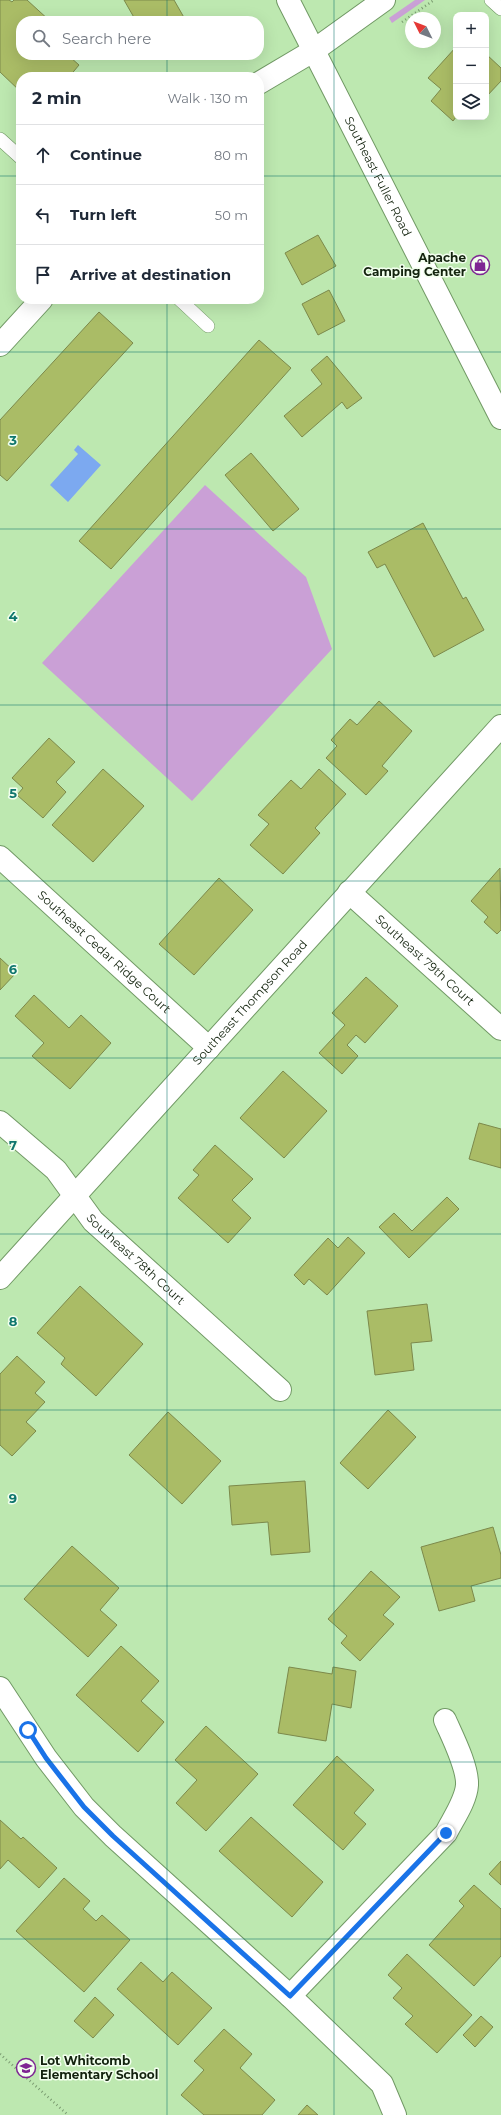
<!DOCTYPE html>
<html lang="en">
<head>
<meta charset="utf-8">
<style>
  :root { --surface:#fff; --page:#f6f6f7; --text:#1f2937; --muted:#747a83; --line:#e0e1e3 }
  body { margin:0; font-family:Montserrat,sans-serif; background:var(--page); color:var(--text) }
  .controls { position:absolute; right:12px; top:12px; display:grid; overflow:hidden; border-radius:8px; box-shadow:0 4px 16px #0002 }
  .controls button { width:36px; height:36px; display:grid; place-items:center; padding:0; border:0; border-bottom:1px solid var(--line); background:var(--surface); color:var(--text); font:20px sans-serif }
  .compass { position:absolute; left:405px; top:12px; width:36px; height:36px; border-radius:50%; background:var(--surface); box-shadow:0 4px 16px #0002; rotate:312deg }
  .stop { position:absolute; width:12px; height:12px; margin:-9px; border:3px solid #1a73e8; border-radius:50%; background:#fff }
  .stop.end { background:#1a73e8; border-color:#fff; box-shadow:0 1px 4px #0008 }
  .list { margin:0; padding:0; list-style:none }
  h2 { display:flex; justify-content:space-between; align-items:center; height:52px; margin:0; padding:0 16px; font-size:17px }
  h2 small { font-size:13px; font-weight:400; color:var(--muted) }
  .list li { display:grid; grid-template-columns:26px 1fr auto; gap:12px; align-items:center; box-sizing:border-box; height:60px; padding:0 16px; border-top:1px solid var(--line) }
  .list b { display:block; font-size:15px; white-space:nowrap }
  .list em { font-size:13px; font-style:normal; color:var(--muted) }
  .icon { flex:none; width:22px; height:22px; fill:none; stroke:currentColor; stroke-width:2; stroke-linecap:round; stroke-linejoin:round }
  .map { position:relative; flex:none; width:501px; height:2115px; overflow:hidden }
  .search { position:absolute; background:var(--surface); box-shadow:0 4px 16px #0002; left:16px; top:16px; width:248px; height:44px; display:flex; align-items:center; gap:10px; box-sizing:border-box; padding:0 14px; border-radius:16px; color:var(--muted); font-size:15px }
  .panel { position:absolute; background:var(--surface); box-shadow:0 4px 16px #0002; left:16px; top:72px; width:248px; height:232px; border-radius:16px }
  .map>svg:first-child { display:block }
</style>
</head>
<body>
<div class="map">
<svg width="501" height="2115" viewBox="0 0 501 2115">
  <rect width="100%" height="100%" fill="#bde8b0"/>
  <g fill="#caa0d6">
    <path d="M415 0H425L392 23 389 18Z"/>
    <path d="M205 485 306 577 332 649 192 801 42 663Z"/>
  </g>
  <path fill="#7ca9f0" d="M78 445 101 465 68 502 50 485 78 454 74 450Z"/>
  <g fill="#aabc66" stroke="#7c894b">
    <path d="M0 0H9L12 2 14 0H27L50 21H21V55H72L70 57 79 65 69 77H21V92L0 72Z"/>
    <path d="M124 0H174L186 21H136Z"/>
    <path d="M456 47V117L453 121 431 101 441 89 428 78Z"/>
    <path d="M486 54 501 68V81L486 97Z"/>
    <path d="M318 235 336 266 302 285 285 253Z"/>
    <path d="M329 290 345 321 318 335 302 304Z"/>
    <path d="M99 312 133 343 7 481 0 475V420Z"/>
    <path d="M259 340 291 368 111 569 79 541Z"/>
    <path d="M327 356 362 398 347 409 342 402 302 437 284 416 322 384 311 370Z"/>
    <path d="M251 453 299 509 273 531 225 475Z"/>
    <path d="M423 523 463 599 466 597 484 630 434 657 385 564 377 568 368 552Z"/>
    <path d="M379 701 412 731 382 766 388 771 366 795 326 758 337 746 331 740 350 719 357 725Z"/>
    <path d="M49 738 75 762 56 782 66 792 43 818 17 795 23 788 12 778Z"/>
    <path d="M103 769 144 806 93 862 52 825Z"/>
    <path d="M319 769 346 794 315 828 320 833 283 874 250 845 269 824 258 815 291 780 301 789Z"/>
    <path d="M500 868 501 930 497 934 484 922 488 917 471 901Z"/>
    <path d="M219 878 253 910 194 975 159 944Z"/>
    <path d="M0 958 16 973 0 990Z"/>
    <path d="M366 977 398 1006 365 1043 356 1035 347 1045 358 1056 342 1074 319 1053 345 1025 332 1013Z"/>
    <path d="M34 995 69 1028 81 1015 111 1043 70 1089 32 1056 44 1043 15 1016Z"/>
    <path d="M283 1071 327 1111 284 1158 240 1118Z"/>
    <path d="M479 1123 501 1129V1168L469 1159Z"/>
    <path d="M215 1145 253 1179 232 1200 251 1218 228 1243 178 1198 199 1175 193 1170Z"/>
    <path d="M447 1197 459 1209 409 1258 379 1227 394 1213 412 1231Z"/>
    <path d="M348 1237 365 1253 327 1295 309 1279 304 1285 294 1275 328 1238 338 1248Z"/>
    <path d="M80 1286 143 1344 96 1396 61 1364 65 1358 37 1333Z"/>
    <path d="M427 1304 432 1341 411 1343 414 1370 375 1375 367 1311Z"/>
    <path d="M17 1356 45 1382 35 1393 45 1402 26 1422 36 1431 12 1456 0 1445V1374Z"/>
    <path d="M388 1410 416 1437 368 1489 340 1463Z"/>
    <path d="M168 1412 221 1461 182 1504 129 1455Z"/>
    <path d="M305 1481 310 1552 271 1555 268 1522 232 1525 229 1486Z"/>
    <path d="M493 1527 501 1555V1578L471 1586 475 1601 439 1611 421 1547Z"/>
    <path d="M72 1546 119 1588 100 1610 117 1625 88 1657 24 1599Z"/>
    <path d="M371 1571 400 1597 383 1615 394 1624 360 1661 341 1643 347 1636 328 1619Z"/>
    <path d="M121 1646 159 1681 141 1701 164 1722 138 1752 76 1695Z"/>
    <path d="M289 1667 332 1674 333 1667 356 1671 351 1708 332 1704 326 1741 278 1733Z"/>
    <path d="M206 1726 258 1774 206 1831 176 1803 197 1780 175 1760Z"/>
    <path d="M337 1756 374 1790 354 1813 366 1824 343 1850 293 1805Z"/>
    <path d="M251 1817 323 1882 292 1917 219 1851Z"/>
    <path d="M0 1820 21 1839 23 1837 57 1868 39 1888 8 1860 0 1869Z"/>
    <path d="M501 1861V1885L489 1874Z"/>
    <path d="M64 1878 90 1901 83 1909 96 1921 102 1915 130 1940 84 1992 16 1931Z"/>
    <path d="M474 1885 501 1909V1956L474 1986 429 1945 464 1906 459 1901Z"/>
    <path d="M407 1954 472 2015 437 2053 405 2024 413 2016 393 1998 402 1988 388 1975Z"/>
    <path d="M141 1962 163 1982 172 1972 212 2008 178 2045 117 1989Z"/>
    <path d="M95 1997 114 2015 93 2038 74 2021Z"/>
    <path d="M481 2016 493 2027 475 2047 463 2035Z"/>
    <path d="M224 2029 252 2054 240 2068 275 2100 262 2115H204L181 2095 204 2070 194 2061Z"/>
    <path d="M307 2105 318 2115H298Z"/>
  </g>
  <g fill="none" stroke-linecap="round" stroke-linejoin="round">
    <defs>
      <g id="service">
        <path d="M491 0 501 9"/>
        <path d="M0 139 21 158"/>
        <path d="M179 299 208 326"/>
      </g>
      <g id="minor">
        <path d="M259 83 313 51 384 0"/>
        <path d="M0 345 42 299"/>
        <path id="s1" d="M0 857 209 1048"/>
        <path id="s2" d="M349 892 501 1029"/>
        <path id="s3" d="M0 1122 56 1170 93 1221 280 1390"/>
        <path d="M0 1688 46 1758 84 1807 113 1836 290 1996 382 2084 395 2115"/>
        <path d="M290 1996 446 1833C453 1819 466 1801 467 1785 468 1767 452 1736 445 1720"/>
      </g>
      <g id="tertiary">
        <path id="s4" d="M288 0 501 418"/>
        <path id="s5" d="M0 1278 501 726"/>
      </g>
    </defs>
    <use href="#service" stroke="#719965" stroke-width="14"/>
    <use href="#minor" stroke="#719965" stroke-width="24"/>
    <use href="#tertiary" stroke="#719965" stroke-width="24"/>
    <g stroke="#7b9c71" stroke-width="2.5" stroke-dasharray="1 3" stroke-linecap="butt">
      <path d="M402 22 434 0"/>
      <path d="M0 2054 68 2115"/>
    </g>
    <use href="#service" stroke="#fff" stroke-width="13"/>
    <use href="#minor" stroke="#fff" stroke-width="22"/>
    <use href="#tertiary" stroke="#fff" stroke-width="22"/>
  </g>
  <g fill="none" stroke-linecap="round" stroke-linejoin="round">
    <path stroke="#1a73e8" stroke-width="5" d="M28 1730 46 1758 84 1807 113 1836 290 1996 446 1833"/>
  </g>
  <path fill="none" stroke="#0f766e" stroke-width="1" stroke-opacity="0.55" d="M167 0V21M334 0V2115M167 55V77M0 176H21M259 176H501M167 299V2115M0 352H501M0 529H501M0 705H501M0 881H501M0 1058H501M0 1234H501M0 1410H501M0 1586H501M0 1762H501M0 1939H501"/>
  <defs>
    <symbol id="shop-ring" viewBox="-11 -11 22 22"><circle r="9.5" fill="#f2ffee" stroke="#7e2593" stroke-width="1.5"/><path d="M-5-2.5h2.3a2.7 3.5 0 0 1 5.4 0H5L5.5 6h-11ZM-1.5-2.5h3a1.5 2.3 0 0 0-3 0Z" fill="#7e2593"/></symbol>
    <symbol id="school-ring" viewBox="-11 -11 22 22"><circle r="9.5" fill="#f2ffee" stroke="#7e2593" stroke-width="1.5"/><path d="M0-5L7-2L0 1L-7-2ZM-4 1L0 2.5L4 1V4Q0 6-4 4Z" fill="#7e2593"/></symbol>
  </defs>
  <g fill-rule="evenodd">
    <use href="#shop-ring" x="469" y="254" width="22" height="22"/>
    <use href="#school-ring" x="15" y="2057" width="22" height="22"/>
  </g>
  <g text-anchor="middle" stroke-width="3" stroke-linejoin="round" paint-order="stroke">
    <g font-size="12" fill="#13230e" stroke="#f2ffee">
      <text dy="4" stroke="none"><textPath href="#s4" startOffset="198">Southeast Fuller Road</textPath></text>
      <text dy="4" stroke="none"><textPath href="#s1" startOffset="141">Southeast Cedar Ridge Court</textPath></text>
      <text dy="4" stroke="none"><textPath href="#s2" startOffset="102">Southeast 79th Court</textPath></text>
      <text dy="4" stroke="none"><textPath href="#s5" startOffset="372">Southeast Thompson Road</textPath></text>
      <text dy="4" stroke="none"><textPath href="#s3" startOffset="194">Southeast 78th Court</textPath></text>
    </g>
    <g font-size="12" font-weight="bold" fill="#13230e" stroke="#f2ffee" text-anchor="end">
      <text x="466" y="262">Apache<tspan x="466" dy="14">Camping Center</tspan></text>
      <text x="40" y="2065" text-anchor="start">Lot Whitcomb<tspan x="40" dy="14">Elementary School</tspan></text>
    </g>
  </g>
  <g font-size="13" text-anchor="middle" font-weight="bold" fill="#0f766e" stroke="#f2ffee" stroke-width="3" stroke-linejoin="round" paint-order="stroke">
    <text x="13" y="445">3</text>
    <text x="13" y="621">4</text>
    <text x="13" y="798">5</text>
    <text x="13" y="974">6</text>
    <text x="13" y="1150">7</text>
    <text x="13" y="1326">8</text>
    <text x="13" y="1503">9</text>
  </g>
</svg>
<div class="controls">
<button>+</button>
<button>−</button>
<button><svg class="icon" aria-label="layers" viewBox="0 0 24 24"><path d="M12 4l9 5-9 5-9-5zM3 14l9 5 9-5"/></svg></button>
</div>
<svg class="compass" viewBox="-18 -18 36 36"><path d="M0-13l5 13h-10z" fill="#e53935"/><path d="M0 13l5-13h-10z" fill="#747a83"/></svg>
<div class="stop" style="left:28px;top:1730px"></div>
<div class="stop end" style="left:446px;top:1833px"></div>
<div class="search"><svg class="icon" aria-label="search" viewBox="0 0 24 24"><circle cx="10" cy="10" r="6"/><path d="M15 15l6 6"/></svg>Search here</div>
<section class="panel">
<h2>2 min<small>Walk · 130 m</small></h2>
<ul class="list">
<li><svg class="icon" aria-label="ahead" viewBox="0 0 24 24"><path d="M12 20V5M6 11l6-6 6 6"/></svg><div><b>Continue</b></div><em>80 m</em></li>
<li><svg class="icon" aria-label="left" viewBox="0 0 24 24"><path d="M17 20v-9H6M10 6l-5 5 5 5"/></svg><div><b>Turn left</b></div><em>50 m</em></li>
<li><svg class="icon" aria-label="arrive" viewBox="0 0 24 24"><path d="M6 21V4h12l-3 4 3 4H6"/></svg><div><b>Arrive at destination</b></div></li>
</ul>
</section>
</div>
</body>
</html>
